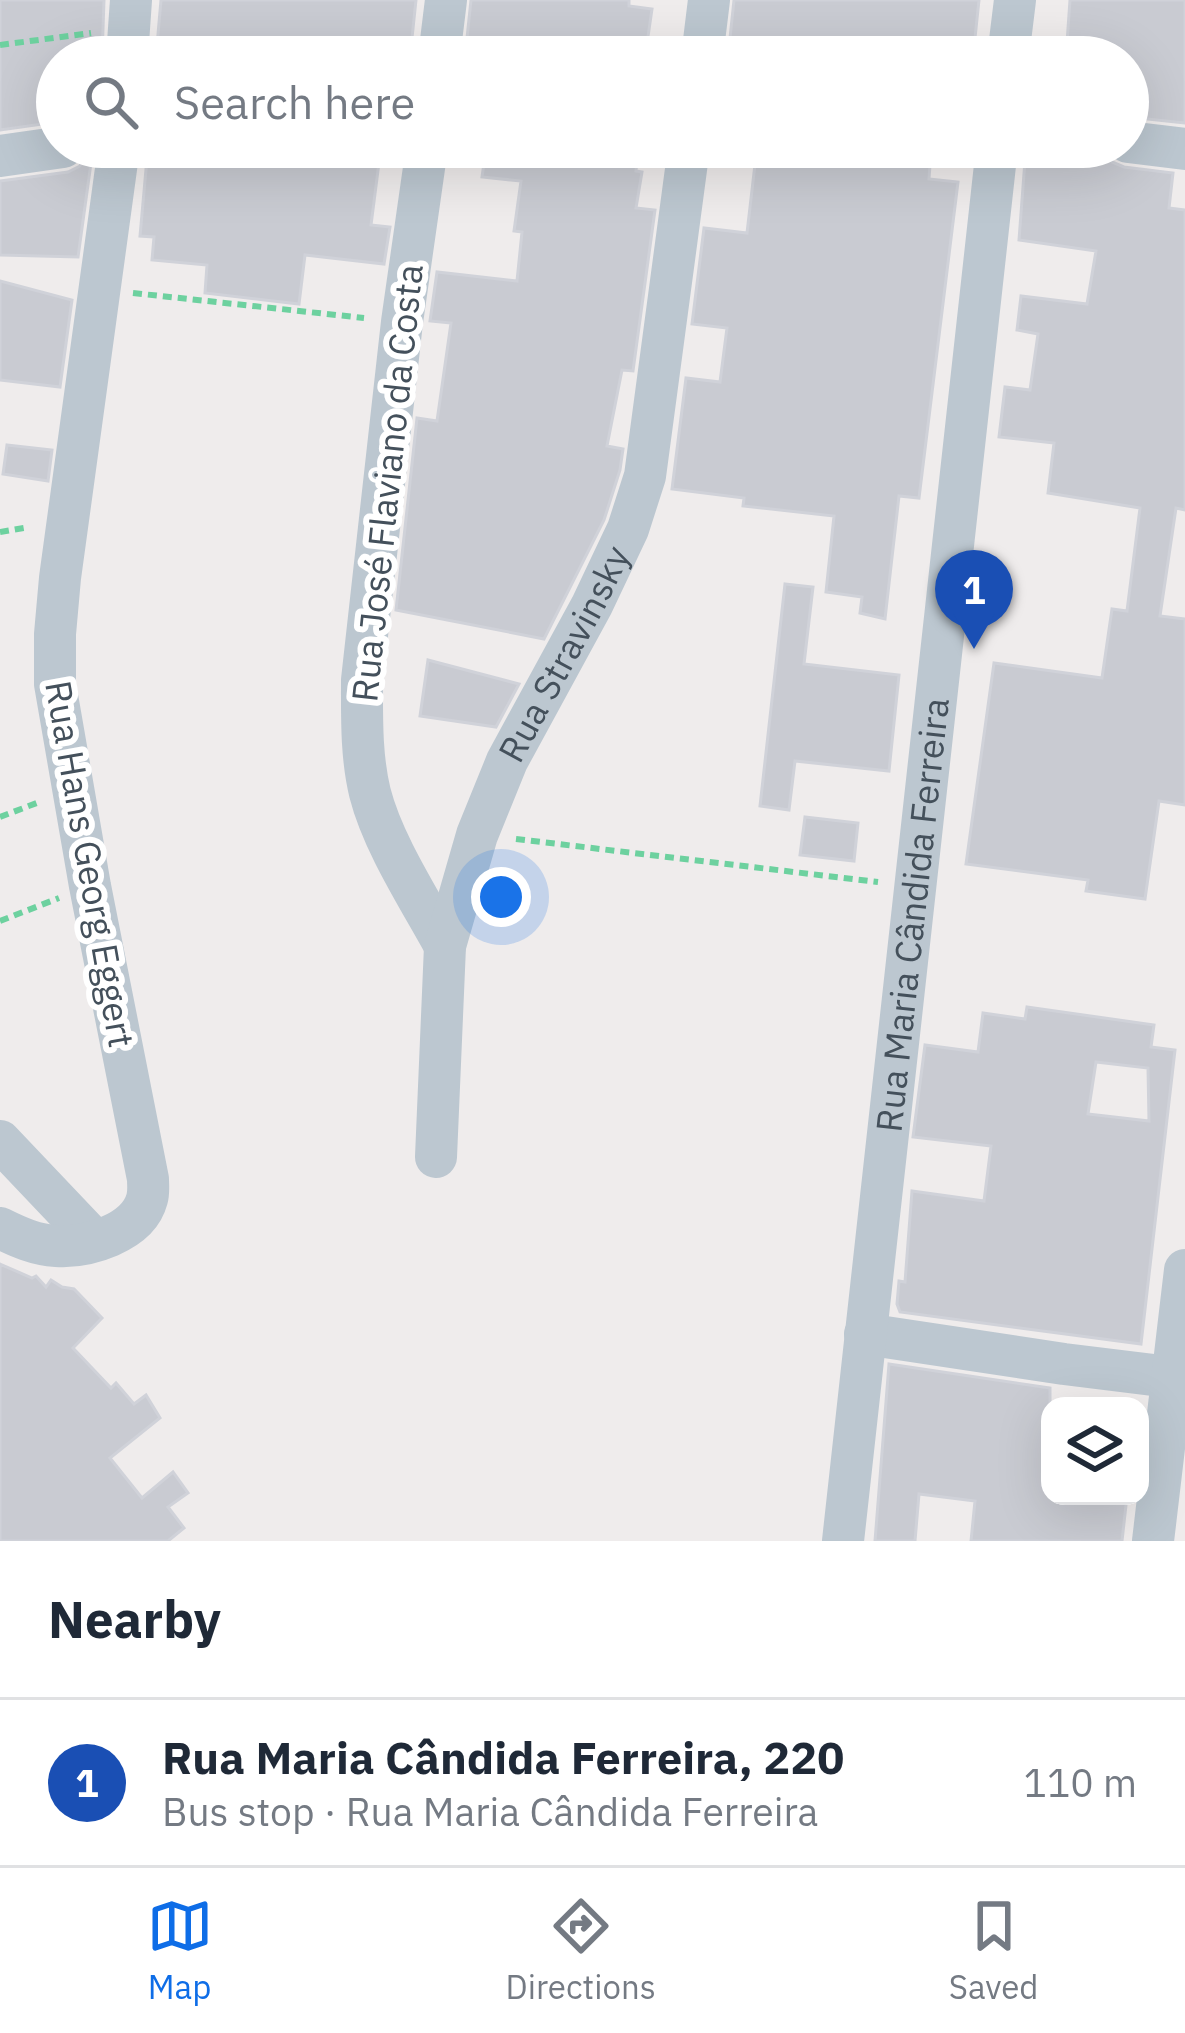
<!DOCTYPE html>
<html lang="en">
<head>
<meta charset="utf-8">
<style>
  :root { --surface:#fff; --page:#f2f2f3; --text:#1f2937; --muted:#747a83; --line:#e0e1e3; --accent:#0e6de7 }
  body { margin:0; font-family:"IBM Plex Sans",sans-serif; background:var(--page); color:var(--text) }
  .controls { position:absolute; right:36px; bottom:36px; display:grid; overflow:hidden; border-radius:24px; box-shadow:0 12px 48px #0002 }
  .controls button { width:108px; height:108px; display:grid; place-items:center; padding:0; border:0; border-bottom:3px solid var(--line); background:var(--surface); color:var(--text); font:60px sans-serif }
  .you { position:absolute; left:501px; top:897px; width:42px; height:42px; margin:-30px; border:9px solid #fff; border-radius:50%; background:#1a73e8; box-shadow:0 0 0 18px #1a73e833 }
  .badge { display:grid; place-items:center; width:78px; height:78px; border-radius:50%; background:var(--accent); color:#fff; font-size:39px; font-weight:700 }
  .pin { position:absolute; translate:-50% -99px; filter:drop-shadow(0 3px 6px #0008) }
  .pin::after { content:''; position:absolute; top:63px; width:42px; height:36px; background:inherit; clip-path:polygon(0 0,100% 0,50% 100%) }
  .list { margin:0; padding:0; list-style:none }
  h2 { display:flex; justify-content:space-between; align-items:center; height:156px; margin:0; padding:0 48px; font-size:51px }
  h2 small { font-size:39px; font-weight:400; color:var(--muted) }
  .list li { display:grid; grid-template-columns:78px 1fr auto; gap:36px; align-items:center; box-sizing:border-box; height:168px; padding:0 48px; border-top:3px solid var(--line) }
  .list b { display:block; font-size:45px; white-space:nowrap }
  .list p { margin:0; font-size:39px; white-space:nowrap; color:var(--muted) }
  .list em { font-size:39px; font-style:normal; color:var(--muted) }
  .icon { flex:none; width:66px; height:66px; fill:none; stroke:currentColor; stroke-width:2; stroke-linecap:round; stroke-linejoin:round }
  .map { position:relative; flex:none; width:1185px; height:1541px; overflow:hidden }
  .search { position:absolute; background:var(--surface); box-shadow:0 12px 48px #0002; left:36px; right:36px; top:36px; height:132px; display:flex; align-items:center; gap:30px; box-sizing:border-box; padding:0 42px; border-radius:66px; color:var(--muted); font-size:45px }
  .sheet { height:324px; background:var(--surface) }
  nav { display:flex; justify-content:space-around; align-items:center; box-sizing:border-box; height:168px; border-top:3px solid var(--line); background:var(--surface); font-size:33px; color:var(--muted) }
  nav a { display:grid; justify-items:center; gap:6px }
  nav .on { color:var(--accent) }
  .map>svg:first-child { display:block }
</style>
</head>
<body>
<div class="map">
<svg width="1185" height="1541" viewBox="0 0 1185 1541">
  <rect width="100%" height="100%" fill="#efecec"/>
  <g fill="#c9cbd2" stroke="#d0d2d9" stroke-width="3" fill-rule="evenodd">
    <path d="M0 0H104L102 57H57V122L0 130Z"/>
    <path d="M161 0H416L410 57H156Z"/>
    <path d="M471 0H629V6L652 9 645 57H465Z"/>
    <path d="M734 0H979L973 57H881V54L818 47 817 57H728Z"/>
    <path d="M1070 0H1185V123L1128 117V57H1066Z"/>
    <path d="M148 147 276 159 278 147H381L371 225 390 227 384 264 305 255 299 304 205 293 207 265 152 260 154 237 140 236Z"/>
    <path d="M510 147H638L636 171 642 172 636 208 655 210 633 371 622 370 607 446 623 449 620 470 604 520 544 639 396 610 417 418 437 421 451 323 430 321 437 272 517 281 522 232 514 231 521 181 482 177 486 149 509 152Z"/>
    <path d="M757 147H869L868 157 930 165 929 179 958 182 919 498 899 496 885 619 860 613 862 597 826 592 834 516 743 506 744 498 672 489 686 378 720 382 727 328 692 324 704 228 747 233Z"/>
    <path d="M1026 147 1105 152 1112 162 1124 167 1173 173 1169 208 1185 210V510L1176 508 1160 616 1185 619V805L1159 801 1145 899 1086 891 1088 880 966 864 994 663 1102 678 1112 609 1127 611 1140 508 1048 493 1054 443 999 437 1005 387 1030 390 1038 334 1017 330 1021 296 1087 304 1096 251 1019 240Z"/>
    <path d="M88 150 91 163 78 257 0 255V181L68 172 80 166Z"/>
    <path d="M0 281 72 300 60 387 0 380Z"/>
    <path d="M7 445 52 450 48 481 3 474Z"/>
    <path d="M785 584 813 587 804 664 899 675 889 771 795 761 789 810 760 806Z"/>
    <path d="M428 660 519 684 496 727 420 716Z"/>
    <path d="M805 817 858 823 854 861 800 855Z"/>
    <path d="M1027 1007 1154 1025 1151 1047 1175 1050 1141 1344 900 1312 897 1304 899 1281 905 1282 912 1191 984 1201 991 1146 913 1137 925 1045 978 1052 983 1013 1025 1019ZM1096 1062 1148 1068 1149 1121 1088 1114Z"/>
    <path d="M0 1264 32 1278 36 1276 46 1287 51 1280 62 1287 74 1289 102 1318 73 1348 111 1388 116 1383 134 1404 146 1395 160 1418 110 1458 142 1498 173 1472 188 1493 168 1507 184 1528 168 1541H0Z"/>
    <path d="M889 1364 1050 1388V1496H1127L1122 1541H971L975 1501 919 1494 915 1541H875Z"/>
  </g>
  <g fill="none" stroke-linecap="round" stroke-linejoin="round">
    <g stroke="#6dd19f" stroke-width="6" stroke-dasharray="9 6" stroke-linecap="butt">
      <path d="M0 45 91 33"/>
      <path d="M133 293 364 318"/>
      <path d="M0 532 29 527"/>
      <path d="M0 817 42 801"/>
      <path d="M516 839 878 882"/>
      <path d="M0 921 59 898"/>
    </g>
    <g stroke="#bcc7d0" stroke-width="42">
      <path d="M127 57 131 0"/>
      <path d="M439 57 446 0"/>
      <path d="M702 57 709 0"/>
      <path d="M1008 57 1015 0"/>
      <path d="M1128 142 1185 149"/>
      <path d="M427 147 402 322 362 680C362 717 361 756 370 793 383 844 420 900 445 946"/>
      <path d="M0 156 63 147"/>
      <path d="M0 1141 94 1240"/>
      <path id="s1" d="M436 1157 445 946 477 835 507 761 592 605 628 529 645 476 689 147"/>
      <path d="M0 1228C18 1237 36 1245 56 1246 87 1248 138 1233 147 1199 149 1192 148 1185 148 1179L90 886 55 684V634L60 578 119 147"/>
      <path d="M865 1334 1064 1364 1185 1379"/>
      <path id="s2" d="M843 1541 997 147"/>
      <path d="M1153 1541 1185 1270"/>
    </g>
  </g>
  <g text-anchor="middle" stroke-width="12" stroke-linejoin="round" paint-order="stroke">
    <g font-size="36" fill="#44505b" stroke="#fff">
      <text transform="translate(387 483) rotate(-84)" y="13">Rua José Flaviano da Costa</text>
      <text dy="13" stroke="none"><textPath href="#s1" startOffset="528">Rua Stravinsky</textPath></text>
      <text transform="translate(90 864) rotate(80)" y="13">Rua Hans Georg Eggert</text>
      <text dy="13" stroke="none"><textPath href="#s2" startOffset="630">Rua Maria Cândida Ferreira</textPath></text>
    </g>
  </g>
</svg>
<div class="controls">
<button><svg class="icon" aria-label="layers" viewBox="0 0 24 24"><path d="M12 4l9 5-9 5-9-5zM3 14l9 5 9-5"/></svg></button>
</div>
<div class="you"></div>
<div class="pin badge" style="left:974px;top:649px;background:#1a4fb4">1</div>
<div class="search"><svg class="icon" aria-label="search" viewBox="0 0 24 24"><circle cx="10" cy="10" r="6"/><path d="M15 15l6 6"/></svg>Search here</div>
</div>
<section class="sheet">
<h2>Nearby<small></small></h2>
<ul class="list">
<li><span class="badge" style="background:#1a4fb4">1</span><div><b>Rua Maria Cândida Ferreira, 220</b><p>Bus stop · Rua Maria Cândida Ferreira</p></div><em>110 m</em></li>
</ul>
</section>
<nav>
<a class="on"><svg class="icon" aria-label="map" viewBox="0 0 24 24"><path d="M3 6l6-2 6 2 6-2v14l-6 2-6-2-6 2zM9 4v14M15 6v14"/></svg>Map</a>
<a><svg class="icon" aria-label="directions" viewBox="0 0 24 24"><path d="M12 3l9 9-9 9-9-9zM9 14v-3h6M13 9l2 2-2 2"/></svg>Directions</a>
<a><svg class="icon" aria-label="saved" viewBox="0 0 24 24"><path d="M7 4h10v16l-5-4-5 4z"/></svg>Saved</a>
</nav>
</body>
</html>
